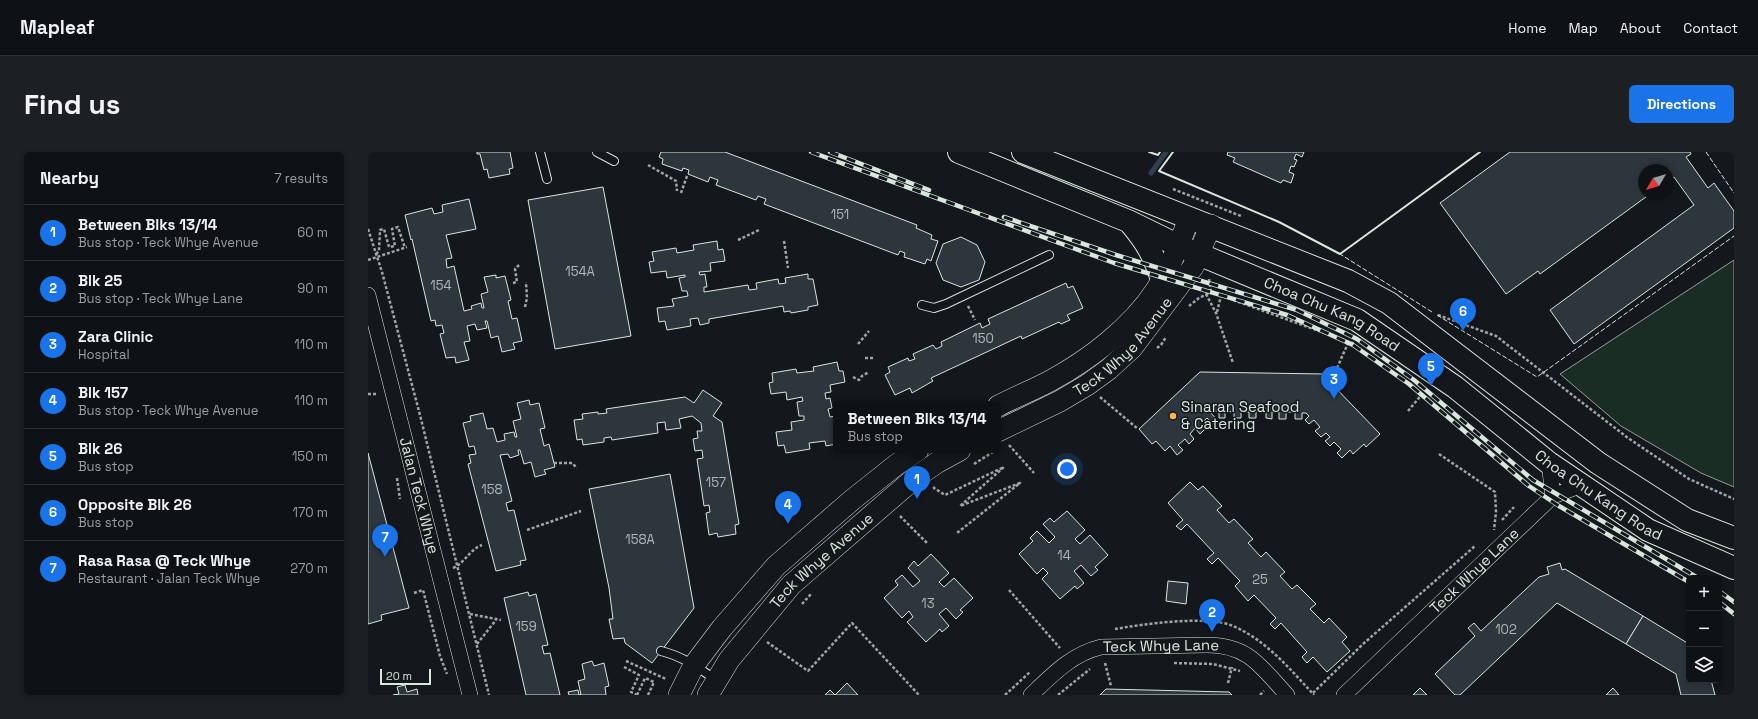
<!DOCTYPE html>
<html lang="en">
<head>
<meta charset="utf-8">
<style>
  :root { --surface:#0f1215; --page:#1d2022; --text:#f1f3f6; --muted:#9b9ea0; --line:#2f3234; --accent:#1a73e8 }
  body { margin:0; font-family:"Space Grotesk",sans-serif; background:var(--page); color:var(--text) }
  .controls { position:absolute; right:12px; bottom:12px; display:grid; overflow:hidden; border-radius:6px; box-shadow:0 2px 6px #0003 }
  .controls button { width:36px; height:36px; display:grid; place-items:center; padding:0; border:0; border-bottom:1px solid var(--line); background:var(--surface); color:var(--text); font:20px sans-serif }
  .compass { position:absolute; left:1270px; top:12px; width:36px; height:36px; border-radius:50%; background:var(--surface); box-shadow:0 2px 6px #0003; rotate:232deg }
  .scale { position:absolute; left:12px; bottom:10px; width:51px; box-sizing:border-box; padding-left:4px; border:2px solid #d8e6dc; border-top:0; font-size:11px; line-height:14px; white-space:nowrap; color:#d8e6dc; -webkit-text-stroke:3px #14181c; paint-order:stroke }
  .you { position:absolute; left:699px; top:317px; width:14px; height:14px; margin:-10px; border:3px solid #fff; border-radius:50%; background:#1a73e8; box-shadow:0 0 0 6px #1a73e833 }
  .badge { display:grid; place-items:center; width:26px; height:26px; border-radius:50%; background:var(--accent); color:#fff; font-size:13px; font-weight:700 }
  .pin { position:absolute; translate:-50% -33px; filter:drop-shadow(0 1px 2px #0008) }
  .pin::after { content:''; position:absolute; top:21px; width:14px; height:12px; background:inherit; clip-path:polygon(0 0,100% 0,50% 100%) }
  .popup { position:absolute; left:465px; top:249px; width:168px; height:52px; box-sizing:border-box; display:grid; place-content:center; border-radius:6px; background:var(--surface); filter:drop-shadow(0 1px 3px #0005); font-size:13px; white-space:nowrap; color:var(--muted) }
  .popup b { font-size:15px; color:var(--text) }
  .popup::after { content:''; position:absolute; left:50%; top:100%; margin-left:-8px; border:8px solid transparent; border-top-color:var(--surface) }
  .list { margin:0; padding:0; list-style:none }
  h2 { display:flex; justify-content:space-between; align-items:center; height:52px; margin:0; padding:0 16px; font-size:17px }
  h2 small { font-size:13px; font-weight:400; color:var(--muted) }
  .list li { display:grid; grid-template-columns:26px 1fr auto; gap:12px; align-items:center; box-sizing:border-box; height:56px; padding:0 16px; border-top:1px solid var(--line) }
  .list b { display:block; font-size:15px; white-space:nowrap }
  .list p { margin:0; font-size:13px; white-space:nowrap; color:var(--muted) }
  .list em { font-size:13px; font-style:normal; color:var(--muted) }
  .icon { flex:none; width:22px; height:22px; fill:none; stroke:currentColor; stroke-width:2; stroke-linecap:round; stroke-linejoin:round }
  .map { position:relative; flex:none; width:1366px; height:543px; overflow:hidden; border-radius:6px }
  header { display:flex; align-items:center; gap:24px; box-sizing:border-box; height:56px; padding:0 20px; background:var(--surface); border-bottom:1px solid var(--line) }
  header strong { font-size:19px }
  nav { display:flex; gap:22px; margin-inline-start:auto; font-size:14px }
  .intro { display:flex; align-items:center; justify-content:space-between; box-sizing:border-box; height:96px; padding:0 24px }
  h1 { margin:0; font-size:28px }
  .button { padding:10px 18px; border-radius:6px; background:var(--accent); color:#fff; font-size:14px; font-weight:700 }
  main { display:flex; gap:24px; padding:0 24px }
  aside { flex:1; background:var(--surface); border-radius:6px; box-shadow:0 2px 6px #0003 }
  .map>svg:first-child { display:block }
</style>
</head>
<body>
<header>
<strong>Mapleaf</strong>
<nav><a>Home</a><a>Map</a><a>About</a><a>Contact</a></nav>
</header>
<div class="intro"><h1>Find us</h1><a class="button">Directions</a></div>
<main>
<aside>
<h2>Nearby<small>7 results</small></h2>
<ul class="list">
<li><span class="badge">1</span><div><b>Between Blks 13/14</b><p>Bus stop · Teck Whye Avenue</p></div><em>60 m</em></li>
<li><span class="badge">2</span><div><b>Blk 25</b><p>Bus stop · Teck Whye Lane</p></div><em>90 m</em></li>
<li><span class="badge">3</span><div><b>Zara Clinic</b><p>Hospital</p></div><em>110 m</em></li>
<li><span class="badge">4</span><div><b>Blk 157</b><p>Bus stop · Teck Whye Avenue</p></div><em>110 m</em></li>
<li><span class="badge">5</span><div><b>Blk 26</b><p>Bus stop</p></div><em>150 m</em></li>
<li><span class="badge">6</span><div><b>Opposite Blk 26</b><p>Bus stop</p></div><em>170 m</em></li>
<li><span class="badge">7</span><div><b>Rasa Rasa @ Teck Whye</b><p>Restaurant · Jalan Teck Whye</p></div><em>270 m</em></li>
</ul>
</aside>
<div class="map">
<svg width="1366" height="543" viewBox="0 0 1366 543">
  <rect width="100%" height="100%" fill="#14181c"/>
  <path fill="#1a2d24" stroke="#939e99" d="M1366 108V335L1333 321 1253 274 1192 222Z"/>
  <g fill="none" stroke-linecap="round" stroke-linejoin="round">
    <path stroke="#2f3f4d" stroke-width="5" d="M783 21 798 0"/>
  </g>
  <g fill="#2c363c" stroke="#d8e6dc">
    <path d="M109 0H142L145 16 141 17 142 22 121 26 119 17 116 18 112 2H109Z"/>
    <path d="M293 0H357L549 73 548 76 564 83 563 87 570 89 563 109 559 107 557 112 536 105 537 101 532 99 530 103 396 52 398 47 390 44 388 48 348 33 350 28 342 25 340 30 320 22 321 18 315 16 314 19 294 12 295 7 291 5Z"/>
    <path d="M860 0H936L934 5 928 2 926 7 929 8 926 15 923 14 921 20 926 22 923 31 915 28 913 31 865 10 867 6 859 3Z"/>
    <path d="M1142 0H1322L1323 2 1318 5 1340 36 1346 31 1366 59V76L1206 192 1182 158 1326 53 1306 25 1300 29V18H1276V42H1282L1172 122 1170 119 1138 142 1072 51Z"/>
    <path d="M235 35 263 184 187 197 160 48Z"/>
    <path d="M101 47 108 77 78 83 84 106 78 107 79 116 86 114 96 159 104 157 103 154 113 151 114 156H116L113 142 120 140 116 125 128 123V126L137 124 143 148 140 149 144 167 149 166 154 189 145 191 147 197 134 200 130 184 123 186 119 169H117L119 176 109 178 107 172 99 174 102 189 96 190 101 208 88 211 87 205 78 206 72 182 76 181 74 173 68 174 67 168 63 169 44 87 43 88 37 63 64 56 66 62 75 60 74 53Z"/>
    <path d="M593 85 609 93 617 110 611 128 593 135 575 128 568 111 575 92Z"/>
    <path d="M349 89 350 98 355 97 357 109 342 111 343 119 331 120 332 123 337 122 339 135H336V140L380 133 381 138 389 137 388 131 410 127 411 132 418 131 417 126 440 122V127H445L450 153 440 155V158L423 161 422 159 416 160 415 154 341 167V171L332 173 330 166 322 167 323 174 299 178 297 169 291 170 289 156 306 154 304 147 320 144 319 139H314L311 126 317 125V123L299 126 298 119 283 121 281 110 286 109 284 100 308 96 309 101 326 98 325 93Z"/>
    <path d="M698 131 700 136 705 134 715 156 699 163 702 168 693 172 691 170 654 187 653 184 563 226 565 229 544 241 542 236 527 243 517 223 522 220 520 215 540 206 541 209 547 207 545 202 565 193 568 197 574 194 573 190 612 171 614 176 622 172 620 167Z"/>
    <path d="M469 210 471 219H475L477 230 462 233 463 240 457 241 458 247 462 246 464 256 460 257 462 265 468 264V292L458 294 457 289 441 291 442 297 418 301 416 293 410 294 408 280 424 278 423 270 436 268V264H431L429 250 435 249 434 245 419 248 418 240 403 242 401 231 405 230 404 221 428 217 429 221 446 219 445 215Z"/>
    <path d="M959 216 966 221 961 229 1012 282 998 295 996 292 985 302 982 298 974 306 969 301 973 297 966 290 962 294 957 289 962 285 958 281 953 285 947 279 952 275 946 268 941 272 937 268 941 264 938 261H934V267H927V260H918V267H911V260H904V267L898 266V259H888V266H881V260L873 259V266H866V260L857 259V266H851V259H846L843 261 848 267 844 271 839 266 833 272 837 277 832 282 827 276 822 282 826 287 821 292 817 287 810 293 815 298 809 303 802 294 797 299 788 289 784 292 771 277 832 220 956 222Z"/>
    <path d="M335 238 354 251 345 264 354 270 371 372 367 373 368 382 350 385 349 381 341 383 338 361 342 360 341 353 336 354 329 307 335 306 334 298 327 299 325 287 330 286 329 279H334L333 271 324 264 311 267 313 276 298 278 297 270 289 271 290 281 244 288 243 285 236 286V290L215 293 214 287 209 288 206 268 215 267 214 262 230 260V262L239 261 238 257 317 245 326 251Z"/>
    <path d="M161 248 162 253 171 251 177 276 172 277 176 294 181 292 187 315 176 318 178 322 167 325 163 310 156 312 152 298H150L151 303 142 306 140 302 132 303 144 349 138 351 140 359 146 358 158 408 152 409 153 413 128 419 100 312 103 311 101 303 108 302 106 294 101 295 95 271 103 269 102 264 115 261 119 277 125 276 129 290 137 288 136 282 146 280 147 285H149L145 269 153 267 149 251Z"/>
    <path d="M0 301 41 456 13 463 14 468 0 472Z"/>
    <path d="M302 322 326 456 284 511 257 491 256 486 245 487 241 467H245L241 436 221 337Z"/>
    <path d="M822 330 830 338 835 334 854 354 849 358 861 371 866 367 885 387 880 391 893 405 898 400 917 420 912 424 924 437 929 433 948 452 942 457 956 471 961 466 979 485 974 490 982 499 959 520 945 505 939 511 934 505 939 500 913 471 907 477 902 472 908 466 886 443 880 449 867 434 872 429 850 406 844 412 839 407 846 401 819 372 813 378 808 374 815 368 800 351Z"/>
    <path d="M699 359 717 378 707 387 712 392 722 383 740 403 727 415 730 418 723 424 713 413 706 419 716 431 709 437 707 434 692 447 674 427 680 421 675 416 669 422 651 402 665 389 662 386 669 379 681 391 687 385 675 372 682 366 686 370Z"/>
    <path d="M563 402 581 421 571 430 576 435 586 426 605 446 592 458 595 460 588 467 578 456 571 462 581 474 574 480 572 477 558 490 539 470 545 465 541 459 534 466 516 446 530 433 527 429 534 423 545 435 552 429 540 416 546 409 550 414Z"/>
    <path d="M1192 411 1194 418 1197 417 1275 464 1258 492 1189 451 1092 543H1087L1067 522 1107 484 1100 476 1106 471 1113 479 1171 425 1181 422 1179 415Z"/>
    <path d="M800 429 820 431 818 452 798 449Z"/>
    <path d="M160 440 161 444 168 442 180 493 174 494 176 502 182 501 192 543H158L136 446Z"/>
    <path d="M1275 464 1321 492V528H1343L1347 543H1313L1308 522 1258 492Z"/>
    <path d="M224 509 226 514 236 511 241 534 237 535 238 543H211H213L210 529 217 527 214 512Z"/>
    <path d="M479 531 490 543H457L462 538 467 543Z"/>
    <path d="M37 533 39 540 49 537 50 543H25L31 542 29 535Z"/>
    <path d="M1052 536 1059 543H1045Z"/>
    <path d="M1245 536 1251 543H1238Z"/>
    <path d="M738 537 861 540 864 543H732Z"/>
    <path d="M210 538 211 543H201L200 540Z"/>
  </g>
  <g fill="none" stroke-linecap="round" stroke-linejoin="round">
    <defs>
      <g id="service">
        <path d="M172 0 179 27"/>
        <path d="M229 0 246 9"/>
        <path d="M554 153 566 156 578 152 681 103"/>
        <path d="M293 499C314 504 331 516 348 528"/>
      </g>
      <g id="minor">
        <path id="s1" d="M0 143 102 543"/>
        <path d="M1181 311 1185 344"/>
        <path id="s2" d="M663 543C685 522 704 502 733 495L839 493C881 493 893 515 919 543"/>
        <path id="s3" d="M976 543 1185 344 1214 333"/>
      </g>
      <g id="secondary">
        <path d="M630 254C647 245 665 238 682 229 721 208 764 175 788 138 802 116 812 91 821 66"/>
        <path id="s4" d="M630 279 692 249 719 233 741 217 764 196 825 115 843 73"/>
        <path d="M311 543 326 513 354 476 408 414 484 348 528 313 550 298"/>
        <path id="s5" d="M340 543 361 508 423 433 548 325 570 310 592 298"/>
      </g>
      <g id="primary">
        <path id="s6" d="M591 0 760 69 811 94 989 168 1087 235 1181 311 1280 378 1366 416"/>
        <path d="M655 0 980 129 1021 151 1230 311 1319 368 1366 386"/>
        <path d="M764 73C779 91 786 104 794 127"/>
      </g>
    </defs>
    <use href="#service" stroke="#d8e6dc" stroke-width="10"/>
    <use href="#minor" stroke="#d8e6dc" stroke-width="16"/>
    <use href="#secondary" stroke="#d8e6dc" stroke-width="22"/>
    <use href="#primary" stroke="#d8e6dc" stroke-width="24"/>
    <g stroke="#9da8a2" stroke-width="2.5" stroke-dasharray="3 2" stroke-linecap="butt">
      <path d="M280 13 308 29 309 39"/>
      <path d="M805 37 873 64"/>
      <path d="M313 41 319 24"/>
      <path d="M0 77 14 120 52 263 121 543"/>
      <path d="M370 88 391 78"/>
      <path d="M416 89 420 116"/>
      <path d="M8 102 11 99 12 78 16 77 21 95 27 94 24 77 30 75 37 96"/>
      <path d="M0 108 39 95"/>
      <path d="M841 127 843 140"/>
      <path d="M145 131 149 130 147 117 151 113"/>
      <path d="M838 142 848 161 865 211"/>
      <path d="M600 154 607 168"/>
      <path d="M821 154 831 146 843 140 987 192"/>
      <path d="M157 155 159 146 158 130"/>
      <path d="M849 160 853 144"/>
      <path d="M1070 163 1128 184 1260 286 1321 327 1366 347"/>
      <path d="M490 192 501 179"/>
      <path d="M789 196 793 193 798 185"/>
      <path d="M497 206H505"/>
      <path d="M969 216 981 189"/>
      <path d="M485 225 491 228 494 224 501 220"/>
      <path d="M0 242H10"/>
      <path d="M732 245 770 277"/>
      <path d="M1040 259 1055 241"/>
      <path d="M641 293 666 321"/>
      <path d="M1071 302 1127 340 1128 360 1126 378"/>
      <path d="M186 311H204L209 316"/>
      <path d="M606 312 628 298"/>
      <path d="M29 326 32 347"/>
      <path d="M567 335 566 336 577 343 636 315 592 354 652 331 589 381"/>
      <path d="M532 364 559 391"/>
      <path d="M1134 368 1146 355"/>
      <path d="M159 378 213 359"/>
      <path d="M85 416C97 411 101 398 114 393"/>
      <path d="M641 438 692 496"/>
      <path d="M46 441 55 438 72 504 79 522"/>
      <path d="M434 452 443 442"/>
      <path d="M102 462 133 468"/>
      <path d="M747 477C775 472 840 463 865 474 898 488 923 518 946 543"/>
      <path d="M399 490 440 519 484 471 551 543"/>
      <path d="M109 492 128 468"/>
      <path d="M258 509 298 527"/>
      <path d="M737 511 743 534"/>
      <path d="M806 511 845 512 872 519"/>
      <path d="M256 515 271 523 263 540 269 543"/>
      <path d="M860 531 864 515"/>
      <path d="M945 541 995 492 1107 394"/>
      <path d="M269 543 277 526 286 530 280 543"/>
      <path d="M637 543 662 520"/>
      <path d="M690 543 722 517"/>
      <path d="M892 543 896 539"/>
    </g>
    <use href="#service" stroke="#14181c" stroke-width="8"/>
    <use href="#minor" stroke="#14181c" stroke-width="15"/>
    <use href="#secondary" stroke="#14181c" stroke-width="21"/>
    <use href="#primary" stroke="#14181c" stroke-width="22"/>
    <defs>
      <g id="rail">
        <path d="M443 0 746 111 919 163 985 193 1041 232 1161 334 1191 354 1321 430"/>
        <path d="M462 0 561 38"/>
        <path d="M636 65 748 103 929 158 989 187 1046 228 1165 328 1330 426"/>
        <path d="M1351 439 1366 450"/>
        <path d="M1351 450 1366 462"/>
      </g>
    </defs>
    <use href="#rail" stroke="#d8e6dc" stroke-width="4.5"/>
    <use href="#rail" stroke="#14181c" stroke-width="3" stroke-dasharray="9" stroke-linecap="butt"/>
    <g stroke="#d8e6dc" stroke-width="1" stroke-dasharray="5 2" stroke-linecap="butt">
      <path d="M1338 0 1366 41"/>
      <path d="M1064 160 972 102 1112 0"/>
      <path d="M1069 163 1169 225 1366 84"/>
    </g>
    <g stroke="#d8e6dc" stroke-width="2">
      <path d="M781 0 790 3 792 0"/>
      <path d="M805 0 791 19 911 70 972 102 1112 0"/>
    </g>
  </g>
  <circle fill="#ffb74d" stroke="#14181c" stroke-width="1.5" cx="805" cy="264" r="4"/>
  <g text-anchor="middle" stroke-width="3" stroke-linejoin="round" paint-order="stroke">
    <g font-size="13" fill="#adbab4">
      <text x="472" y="67">151</text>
      <text x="212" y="124">154A</text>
      <text x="73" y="138">154</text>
      <text x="615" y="191">150</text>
      <text x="348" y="335">157</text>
      <text x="124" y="342">158</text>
      <text x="272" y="392">158A</text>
      <text x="696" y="408">14</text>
      <text x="892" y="432">25</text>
      <text x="560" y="456">13</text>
      <text x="158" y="479">159</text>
      <text x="1138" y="482">102</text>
    </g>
    <g font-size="15" fill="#d8e6dc" stroke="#14181c">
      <text dy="5" stroke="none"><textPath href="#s6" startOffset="407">Choa Chu Kang Road</textPath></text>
      <text dy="5" stroke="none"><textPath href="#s4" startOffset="153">Teck Whye Avenue</textPath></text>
      <text dy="5" stroke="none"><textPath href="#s6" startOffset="731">Choa Chu Kang Road</textPath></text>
      <text dy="5" stroke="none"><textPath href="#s1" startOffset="207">Jalan Teck Whye</textPath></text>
      <text dy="5" stroke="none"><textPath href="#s5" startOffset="177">Teck Whye Avenue</textPath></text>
      <text dy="5" stroke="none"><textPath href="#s3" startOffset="180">Teck Whye Lane</textPath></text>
      <text dy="5" stroke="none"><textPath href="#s2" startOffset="146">Teck Whye Lane</textPath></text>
    </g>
    <g font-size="15" fill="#d8e6dc" stroke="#14181c" text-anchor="start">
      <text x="813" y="260">Sinaran Seafood<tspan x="813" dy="17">&amp; Catering</tspan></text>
    </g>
  </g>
</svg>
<div class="controls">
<button>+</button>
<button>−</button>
<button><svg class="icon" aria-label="layers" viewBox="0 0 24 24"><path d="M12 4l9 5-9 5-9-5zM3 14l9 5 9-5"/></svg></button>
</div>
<svg class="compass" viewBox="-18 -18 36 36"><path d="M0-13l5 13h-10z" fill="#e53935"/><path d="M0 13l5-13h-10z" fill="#9b9ea0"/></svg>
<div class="scale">20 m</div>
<div class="you"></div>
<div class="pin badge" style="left:549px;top:347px">1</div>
<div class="popup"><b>Between Blks 13/14</b>Bus stop</div>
<div class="pin badge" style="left:844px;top:480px">2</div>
<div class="pin badge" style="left:966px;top:247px">3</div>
<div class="pin badge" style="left:420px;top:372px">4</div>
<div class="pin badge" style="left:1063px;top:234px">5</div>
<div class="pin badge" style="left:1095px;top:179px">6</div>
<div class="pin badge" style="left:17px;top:405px">7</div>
</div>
</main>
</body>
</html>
